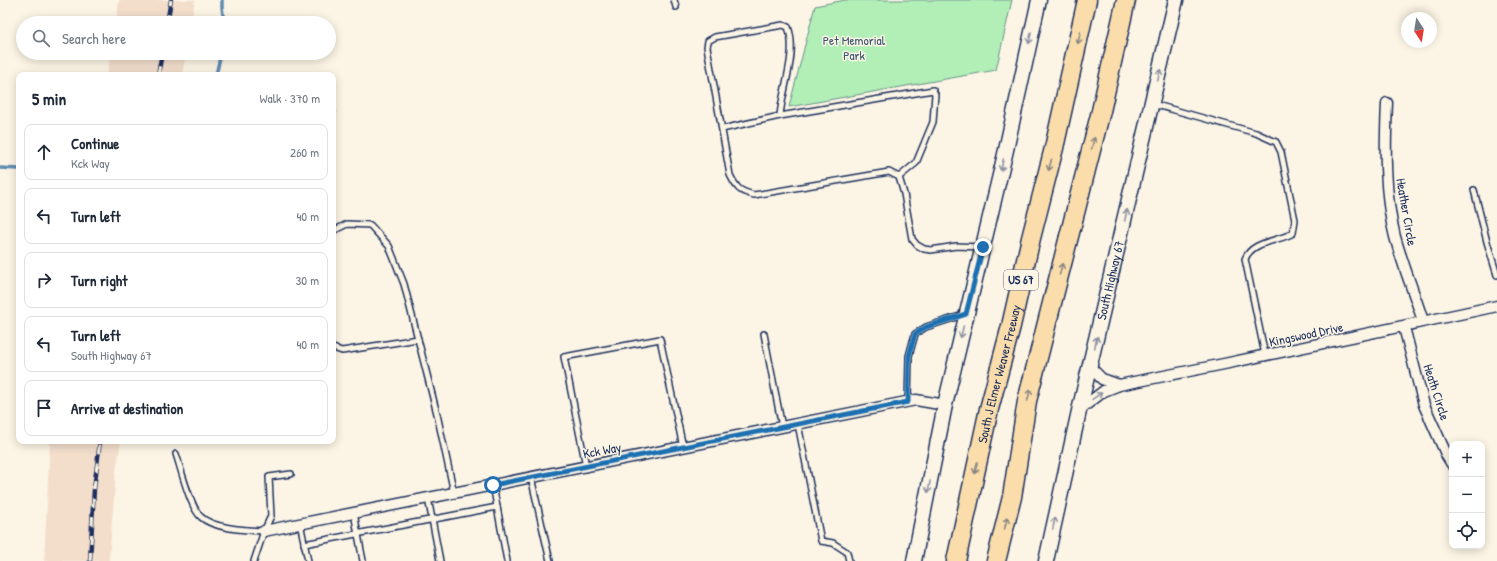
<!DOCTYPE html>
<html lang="en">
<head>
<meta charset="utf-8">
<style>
  :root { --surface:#fff; --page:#f6f6f7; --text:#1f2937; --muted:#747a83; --line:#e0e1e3 }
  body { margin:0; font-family:"Patrick Hand",sans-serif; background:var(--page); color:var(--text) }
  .controls { position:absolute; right:12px; bottom:12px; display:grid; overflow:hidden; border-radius:8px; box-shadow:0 2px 10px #0003 }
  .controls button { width:36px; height:36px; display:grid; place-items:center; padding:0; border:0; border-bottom:1px solid var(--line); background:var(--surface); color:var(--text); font:20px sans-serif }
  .compass { position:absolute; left:1401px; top:12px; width:36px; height:36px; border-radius:50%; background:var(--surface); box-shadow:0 2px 10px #0003; rotate:168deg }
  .stop { position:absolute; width:12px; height:12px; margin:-9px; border:3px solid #1f6fb2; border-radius:50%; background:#fff }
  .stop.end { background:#1f6fb2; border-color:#fff; box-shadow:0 1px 4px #0008 }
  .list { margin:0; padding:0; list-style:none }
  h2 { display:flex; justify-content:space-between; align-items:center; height:52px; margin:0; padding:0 16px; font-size:17px }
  h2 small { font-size:13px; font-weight:400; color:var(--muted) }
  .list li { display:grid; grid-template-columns:26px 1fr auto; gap:12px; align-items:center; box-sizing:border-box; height:56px; margin:0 8px 8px; padding:0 8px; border:1px solid var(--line); border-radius:8px }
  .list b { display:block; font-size:15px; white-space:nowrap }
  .list p { margin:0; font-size:13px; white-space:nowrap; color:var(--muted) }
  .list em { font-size:13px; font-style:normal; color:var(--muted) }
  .icon { flex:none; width:22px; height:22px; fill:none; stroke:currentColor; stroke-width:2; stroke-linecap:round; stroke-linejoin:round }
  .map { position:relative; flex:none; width:1497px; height:561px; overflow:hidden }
  .search { position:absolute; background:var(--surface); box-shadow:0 2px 10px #0003; left:16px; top:16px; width:320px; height:44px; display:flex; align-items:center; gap:10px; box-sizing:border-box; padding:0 14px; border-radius:22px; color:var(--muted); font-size:15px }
  .panel { position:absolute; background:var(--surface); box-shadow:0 2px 10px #0003; left:16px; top:72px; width:320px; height:372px; border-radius:8px }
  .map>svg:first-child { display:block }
</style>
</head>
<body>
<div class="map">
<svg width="1497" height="561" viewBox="0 0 1497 561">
  <rect width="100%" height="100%" fill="#fcf5e5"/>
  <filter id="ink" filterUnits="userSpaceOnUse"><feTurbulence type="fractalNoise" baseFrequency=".025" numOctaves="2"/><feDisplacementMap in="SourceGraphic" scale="8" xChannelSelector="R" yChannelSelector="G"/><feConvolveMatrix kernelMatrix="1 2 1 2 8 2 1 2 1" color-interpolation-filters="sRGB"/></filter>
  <g filter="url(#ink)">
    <g fill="#f3decc">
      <path d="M119 0H195L191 23H116Z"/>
      <path d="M111 53H186L182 75H107Z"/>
      <path d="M50 441H121L116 471 109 561H44Z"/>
    </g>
    <path fill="#b1efb6" stroke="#668f8a" d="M845 0H1012L996 70 789 107 815 6Z"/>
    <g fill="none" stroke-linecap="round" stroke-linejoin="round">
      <g stroke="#5e8bb2" stroke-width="3.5">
        <path d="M222 0V7L224 23"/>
        <path d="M216 75 221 53"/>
        <path d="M333 112H335"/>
        <path d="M0 168 19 169"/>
      </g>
      <defs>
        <g id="service">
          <path d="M674 0 676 7"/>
          <path d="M1153 104 1256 133 1276 142 1281 152 1295 220 1293 233C1277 242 1252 241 1245 259L1265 355"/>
          <path d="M722 129 780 116"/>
          <path d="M899 177 916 163 933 122 935 94 933 90 780 116C782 89 798 53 788 27L783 25 715 37 708 41 707 47 730 175C737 189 739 191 754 195L889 172 899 177 904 194 912 239 917 245 924 249 931 250 956 246 982 247"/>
          <path d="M1474 190 1487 242 1497 275"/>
          <path d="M333 231 347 224 370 225 389 246 404 284 437 414 454 493"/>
          <path d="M764 334 782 427"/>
          <path d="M333 348 342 351 418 339"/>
          <path d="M908 402 909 356 915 334 926 327 966 314"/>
          <path d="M798 424 821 541 833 543 847 552 849 561"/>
          <path d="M176 454C181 469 190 507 201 517 214 529 247 530 264 531"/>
          <path d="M586 466 564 357 660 339 683 447"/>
          <path d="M531 477 550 561"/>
          <path d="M493 485 507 561"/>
          <path d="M428 498 440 561"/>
          <path d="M354 513 363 561"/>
          <path d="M300 523 308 561"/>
          <path d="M304 544 497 507"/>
          <path d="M254 561 264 531 271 516 269 477 291 474"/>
        </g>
        <g id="minor">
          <path d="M1387 103C1385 147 1384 193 1395 237 1403 265 1414 293 1423 321"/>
          <path d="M1404 327 1424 405 1447 456 1452 464"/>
          <path d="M1090 367 1102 379 1119 385"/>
          <path d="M1079 410 1104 391 1119 385 1224 364 1497 306"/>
          <path d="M264 531 916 400 945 405"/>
        </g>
        <g id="secondary">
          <path d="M914 561 945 405 1006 150 1039 0"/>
          <path id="s1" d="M1046 561 1079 411 1176 0"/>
        </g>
        <g id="motorway">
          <path id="s2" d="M956 561 989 409 1011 326 1031 238 1054 148 1087 0"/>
          <path d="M996 561 1012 497 1027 401 1101 111 1126 0"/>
        </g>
      </defs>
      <use href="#service" stroke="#1b2f5e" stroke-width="8"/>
      <use href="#minor" stroke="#1b2f5e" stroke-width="13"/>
      <use href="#secondary" stroke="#1b2f5e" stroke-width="17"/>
      <use href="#motorway" stroke="#1b2f5e" stroke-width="21"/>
      <use href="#service" stroke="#fcf5e5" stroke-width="5"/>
      <use href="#minor" stroke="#fcf5e5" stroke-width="10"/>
      <use href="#secondary" stroke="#fcf5e5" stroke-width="14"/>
      <use href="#motorway" stroke="#faddab" stroke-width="18"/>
      <defs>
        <g id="rail">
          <path d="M167 23 171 0"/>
          <path d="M158 75 162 53"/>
          <path d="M90 561 94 489 100 441"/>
        </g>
      </defs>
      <use href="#rail" stroke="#1b2f5e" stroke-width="4.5"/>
      <use href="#rail" stroke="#fcf5e5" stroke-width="3" stroke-dasharray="9" stroke-linecap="butt"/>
    </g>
    <defs><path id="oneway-shaft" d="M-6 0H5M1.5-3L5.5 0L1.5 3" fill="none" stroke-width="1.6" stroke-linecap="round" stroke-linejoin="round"/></defs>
    <g stroke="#8c92a2">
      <use href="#oneway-shaft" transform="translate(1030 38) rotate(102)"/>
      <use href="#oneway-shaft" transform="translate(1159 75) rotate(-77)"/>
      <use href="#oneway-shaft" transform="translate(1002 165) rotate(103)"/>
      <use href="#oneway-shaft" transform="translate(1126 215) rotate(-77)"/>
      <use href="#oneway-shaft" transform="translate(962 332) rotate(103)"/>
      <use href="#oneway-shaft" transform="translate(1096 342) rotate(-77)"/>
      <use href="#oneway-shaft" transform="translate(1097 396) rotate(-34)"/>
      <use href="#oneway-shaft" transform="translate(929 487) rotate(101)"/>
      <use href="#oneway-shaft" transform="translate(1054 523) rotate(-78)"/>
    </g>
    <g stroke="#8a8684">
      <use href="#oneway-shaft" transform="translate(1079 38) rotate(103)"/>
      <use href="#oneway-shaft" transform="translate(1093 143) rotate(-76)"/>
      <use href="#oneway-shaft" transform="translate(1050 165) rotate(105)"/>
      <use href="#oneway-shaft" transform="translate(1061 269) rotate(-76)"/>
      <use href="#oneway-shaft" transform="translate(1029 395) rotate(-76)"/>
      <use href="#oneway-shaft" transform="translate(976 468) rotate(102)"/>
      <use href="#oneway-shaft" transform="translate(1006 523) rotate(-76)"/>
    </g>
  </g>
  <g fill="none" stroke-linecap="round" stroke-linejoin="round" filter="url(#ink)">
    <path stroke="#1f6fb2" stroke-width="5" d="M493 485 908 402 909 356 915 334 926 327 966 314 983 247"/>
  </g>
  <g text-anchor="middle" stroke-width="3" stroke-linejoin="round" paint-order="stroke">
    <rect fill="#fcf5e5" stroke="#5e6a86" stroke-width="1" x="1004" y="270" width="34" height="20" rx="3"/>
    <g font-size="12" font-weight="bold" fill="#1b2f5e">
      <text x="1021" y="284">US 67</text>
    </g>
    <g font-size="13" fill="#395570" stroke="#fcf5e5">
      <text x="854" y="45">Pet Memorial<tspan x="854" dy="15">Park</tspan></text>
    </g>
    <g font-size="13" fill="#1b2f5e" stroke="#fcf5e5">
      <text transform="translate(1407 212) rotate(80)" y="5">Heather Circle</text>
      <text dy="5" stroke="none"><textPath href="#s1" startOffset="288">South Highway 67</textPath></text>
      <text transform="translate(1306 334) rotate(-12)" y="5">Kingswood Drive</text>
      <text dy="5" stroke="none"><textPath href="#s2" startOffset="192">South J Elmer Weaver Freeway</textPath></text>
      <text transform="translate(1437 392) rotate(72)" y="5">Heath Circle</text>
      <text transform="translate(602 450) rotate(-11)" y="5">Kck Way</text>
    </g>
  </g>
</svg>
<div class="controls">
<button>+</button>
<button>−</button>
<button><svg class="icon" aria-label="locate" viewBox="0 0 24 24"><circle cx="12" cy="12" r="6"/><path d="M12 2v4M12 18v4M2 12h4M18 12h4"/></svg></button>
</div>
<svg class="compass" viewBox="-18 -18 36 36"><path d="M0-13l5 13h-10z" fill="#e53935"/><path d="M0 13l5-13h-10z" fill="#747a83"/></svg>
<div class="stop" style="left:493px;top:485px"></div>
<div class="stop end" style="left:983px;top:247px"></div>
<div class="search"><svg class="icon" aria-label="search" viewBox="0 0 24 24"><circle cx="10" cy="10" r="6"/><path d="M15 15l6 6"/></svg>Search here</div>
<section class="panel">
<h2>5 min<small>Walk · 370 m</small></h2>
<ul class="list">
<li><svg class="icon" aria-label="ahead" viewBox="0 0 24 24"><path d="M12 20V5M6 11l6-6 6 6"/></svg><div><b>Continue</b><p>Kck Way</p></div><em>260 m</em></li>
<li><svg class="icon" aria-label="left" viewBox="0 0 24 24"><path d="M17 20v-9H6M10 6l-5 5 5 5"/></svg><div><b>Turn left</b></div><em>40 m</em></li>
<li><svg class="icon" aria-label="right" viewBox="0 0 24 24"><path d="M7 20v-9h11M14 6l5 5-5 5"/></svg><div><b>Turn right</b></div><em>30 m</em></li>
<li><svg class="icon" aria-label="left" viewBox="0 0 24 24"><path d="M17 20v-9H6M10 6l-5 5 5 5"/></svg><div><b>Turn left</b><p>South Highway 67</p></div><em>40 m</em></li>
<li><svg class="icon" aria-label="arrive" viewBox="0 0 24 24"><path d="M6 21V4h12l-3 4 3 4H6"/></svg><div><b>Arrive at destination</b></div></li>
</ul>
</section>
</div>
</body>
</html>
